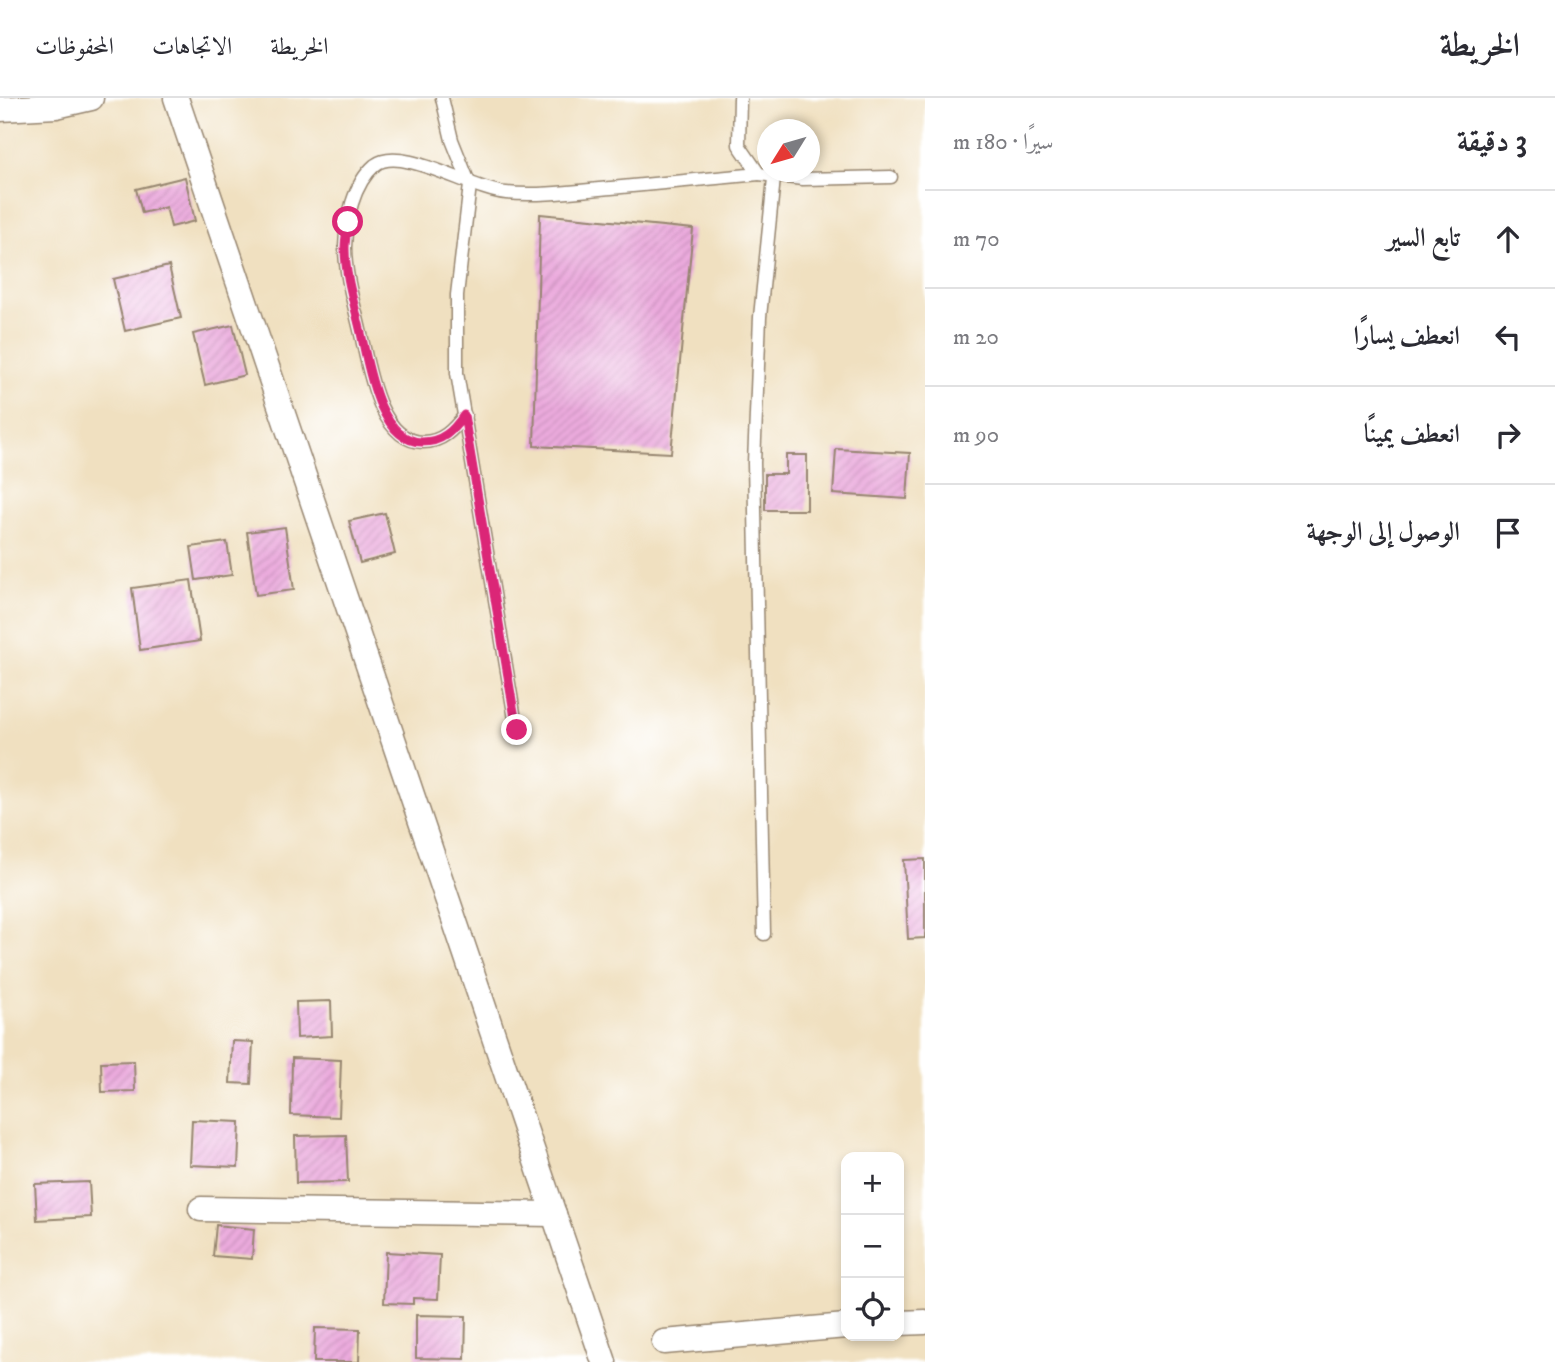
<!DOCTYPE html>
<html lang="ar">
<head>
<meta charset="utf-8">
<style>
  :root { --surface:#fff; --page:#f7f7f7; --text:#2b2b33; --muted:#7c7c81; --line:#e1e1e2 }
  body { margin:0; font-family:"IM FELL DW Pica",Amiri,serif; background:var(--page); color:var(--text); direction:rtl }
  .controls { position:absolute; right:21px; bottom:21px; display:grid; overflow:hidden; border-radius:14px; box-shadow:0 4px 10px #0003 }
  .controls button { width:63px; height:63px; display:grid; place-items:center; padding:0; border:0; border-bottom:2px solid var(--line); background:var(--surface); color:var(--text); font:35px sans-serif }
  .compass { position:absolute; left:757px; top:21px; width:63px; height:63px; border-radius:50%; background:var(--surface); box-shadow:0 4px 10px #0003; rotate:233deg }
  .stop { position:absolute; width:21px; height:21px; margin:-16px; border:5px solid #db2777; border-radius:50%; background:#fff }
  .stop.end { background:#db2777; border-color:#fff; box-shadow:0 2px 7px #0008 }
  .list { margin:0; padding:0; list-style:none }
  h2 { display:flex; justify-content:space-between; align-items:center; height:91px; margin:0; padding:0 28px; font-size:30px }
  h2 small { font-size:23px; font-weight:400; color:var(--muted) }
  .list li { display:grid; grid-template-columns:46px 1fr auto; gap:21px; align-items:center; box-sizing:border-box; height:98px; padding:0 28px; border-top:2px solid var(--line) }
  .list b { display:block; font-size:26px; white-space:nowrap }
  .list em { font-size:23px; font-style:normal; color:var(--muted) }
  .icon { flex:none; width:38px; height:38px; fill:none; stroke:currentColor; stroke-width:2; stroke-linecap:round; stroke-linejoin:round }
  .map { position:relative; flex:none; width:925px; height:1264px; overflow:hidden; direction:ltr }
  header { display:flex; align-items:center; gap:42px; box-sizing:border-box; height:98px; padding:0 35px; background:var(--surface); border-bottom:2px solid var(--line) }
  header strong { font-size:33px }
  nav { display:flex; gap:38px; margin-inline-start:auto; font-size:24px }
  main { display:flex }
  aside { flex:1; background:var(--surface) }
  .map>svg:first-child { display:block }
</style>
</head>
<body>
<header>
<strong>الخريطة</strong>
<nav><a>الخريطة</a><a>الاتجاهات</a><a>المحفوظات</a></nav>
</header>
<main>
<aside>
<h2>3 دقيقة<small>سيرًا · 180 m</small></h2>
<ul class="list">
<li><svg class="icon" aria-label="ahead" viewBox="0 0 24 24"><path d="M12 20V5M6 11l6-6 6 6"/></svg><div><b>تابع السير</b></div><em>70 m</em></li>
<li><svg class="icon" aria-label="left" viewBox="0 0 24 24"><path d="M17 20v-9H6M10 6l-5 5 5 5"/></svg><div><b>انعطف يسارًا</b></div><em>20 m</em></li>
<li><svg class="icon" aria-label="right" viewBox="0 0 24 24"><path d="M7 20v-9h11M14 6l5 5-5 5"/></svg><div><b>انعطف يمينًا</b></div><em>90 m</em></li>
<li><svg class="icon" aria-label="arrive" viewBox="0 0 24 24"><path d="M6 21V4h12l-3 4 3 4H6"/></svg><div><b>الوصول إلى الوجهة</b></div></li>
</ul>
</aside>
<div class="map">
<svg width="925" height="1264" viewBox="0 0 925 1264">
  <defs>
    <pattern id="building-hatch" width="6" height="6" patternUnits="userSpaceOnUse" patternTransform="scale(1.75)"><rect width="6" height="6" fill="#ebaadd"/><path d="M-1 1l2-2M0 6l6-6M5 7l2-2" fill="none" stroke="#ca92bd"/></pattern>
  </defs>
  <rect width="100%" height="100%" fill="#fff"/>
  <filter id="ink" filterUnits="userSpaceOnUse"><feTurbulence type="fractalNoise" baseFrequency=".0143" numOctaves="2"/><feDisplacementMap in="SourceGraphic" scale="14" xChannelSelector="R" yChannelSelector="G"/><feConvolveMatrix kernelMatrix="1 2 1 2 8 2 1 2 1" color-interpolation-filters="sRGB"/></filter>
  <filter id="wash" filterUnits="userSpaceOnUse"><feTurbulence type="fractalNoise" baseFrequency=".00686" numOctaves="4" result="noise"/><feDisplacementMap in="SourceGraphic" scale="28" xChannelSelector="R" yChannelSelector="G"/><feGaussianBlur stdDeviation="1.57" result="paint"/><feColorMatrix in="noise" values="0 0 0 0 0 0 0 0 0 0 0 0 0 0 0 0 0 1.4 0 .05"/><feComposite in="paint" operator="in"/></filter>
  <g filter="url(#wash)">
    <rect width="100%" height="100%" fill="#f0e0c0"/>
    <g id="blocks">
      <g fill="url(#building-hatch)">
        <path d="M185 79 195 123 171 129 166 109 142 115 136 91Z"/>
        <path d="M540 116 693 131 671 355 534 348Z"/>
        <path d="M169 168 181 220 125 233 113 181Z"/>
        <path d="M233 227 245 277 205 287 193 236Z"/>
        <path d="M836 351 910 355 907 401 833 396Z"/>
        <path d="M786 357H807V412H765V376H786Z"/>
        <path d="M385 415 395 456 360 465 349 423Z"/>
        <path d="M285 429 294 492 256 497 247 434Z"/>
        <path d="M227 444 232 477 196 482 191 449Z"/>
        <path d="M191 482 200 543 140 552 132 490Z"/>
        <path d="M925 761V840L908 841 904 762Z"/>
        <path d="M331 903 332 938 297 940 296 904Z"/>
        <path d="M232 943 253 944 251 986 230 985Z"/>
        <path d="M292 960 341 962 339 1019 291 1017Z"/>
        <path d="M134 963 135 993 102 994 101 964Z"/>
        <path d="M192 1022 240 1024 238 1069 190 1067Z"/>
        <path d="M346 1037 348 1084 296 1085 295 1038Z"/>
        <path d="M89 1084 91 1119 37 1122 35 1086Z"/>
        <path d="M216 1127 254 1131 252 1161 213 1158Z"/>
        <path d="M386 1154 440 1157 438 1201 413 1200V1206L384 1205Z"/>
        <path d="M416 1217 466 1218 465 1261 416 1260Z"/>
        <path d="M315 1230 360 1231 359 1264H314Z"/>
      </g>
    </g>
  </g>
  <g filter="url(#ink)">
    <use href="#blocks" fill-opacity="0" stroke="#96856f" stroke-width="2"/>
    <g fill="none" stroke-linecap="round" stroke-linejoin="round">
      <defs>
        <g id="service">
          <path d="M442 0 452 42 470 87 457 197V275L517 633"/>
          <path d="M740 0 739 47 759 76 803 81 891 79"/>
          <path d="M465 317C453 332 442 344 423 344 378 344 368 265 360 232 354 206 345 177 345 149 346 122 353 86 375 67 401 46 473 93 506 95 541 98 576 93 611 90 660 85 710 81 759 76"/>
          <path d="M764 836 754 365 760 219 774 80"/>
        </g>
        <g id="minor">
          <path d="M176 0 604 1264"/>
          <path d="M0 11 56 8 91 0"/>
          <path d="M201 1111 554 1116"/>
          <path d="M899 1225 925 1224"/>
          <path d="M664 1244 846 1228"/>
        </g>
      </defs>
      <use href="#service" stroke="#96856f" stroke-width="15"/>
      <use href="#minor" stroke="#96856f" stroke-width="27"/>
      <use href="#service" stroke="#fff" stroke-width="12"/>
      <use href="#minor" stroke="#fff" stroke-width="24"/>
    </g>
  </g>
  <g fill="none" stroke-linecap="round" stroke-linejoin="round" filter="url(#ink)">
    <path stroke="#db2777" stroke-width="9" d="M348 124C347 132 345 141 345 150 345 178 355 208 361 235 368 266 379 344 422 344 442 344 453 333 464 317L517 632"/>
  </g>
</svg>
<div class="controls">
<button>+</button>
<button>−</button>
<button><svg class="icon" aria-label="locate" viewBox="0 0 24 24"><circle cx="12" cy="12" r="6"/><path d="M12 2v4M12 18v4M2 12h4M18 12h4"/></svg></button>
</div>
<svg class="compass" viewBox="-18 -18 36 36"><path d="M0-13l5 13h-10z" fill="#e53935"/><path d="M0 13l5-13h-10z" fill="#7c7c81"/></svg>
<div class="stop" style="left:348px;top:124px"></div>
<div class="stop end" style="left:517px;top:632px"></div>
</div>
</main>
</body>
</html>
